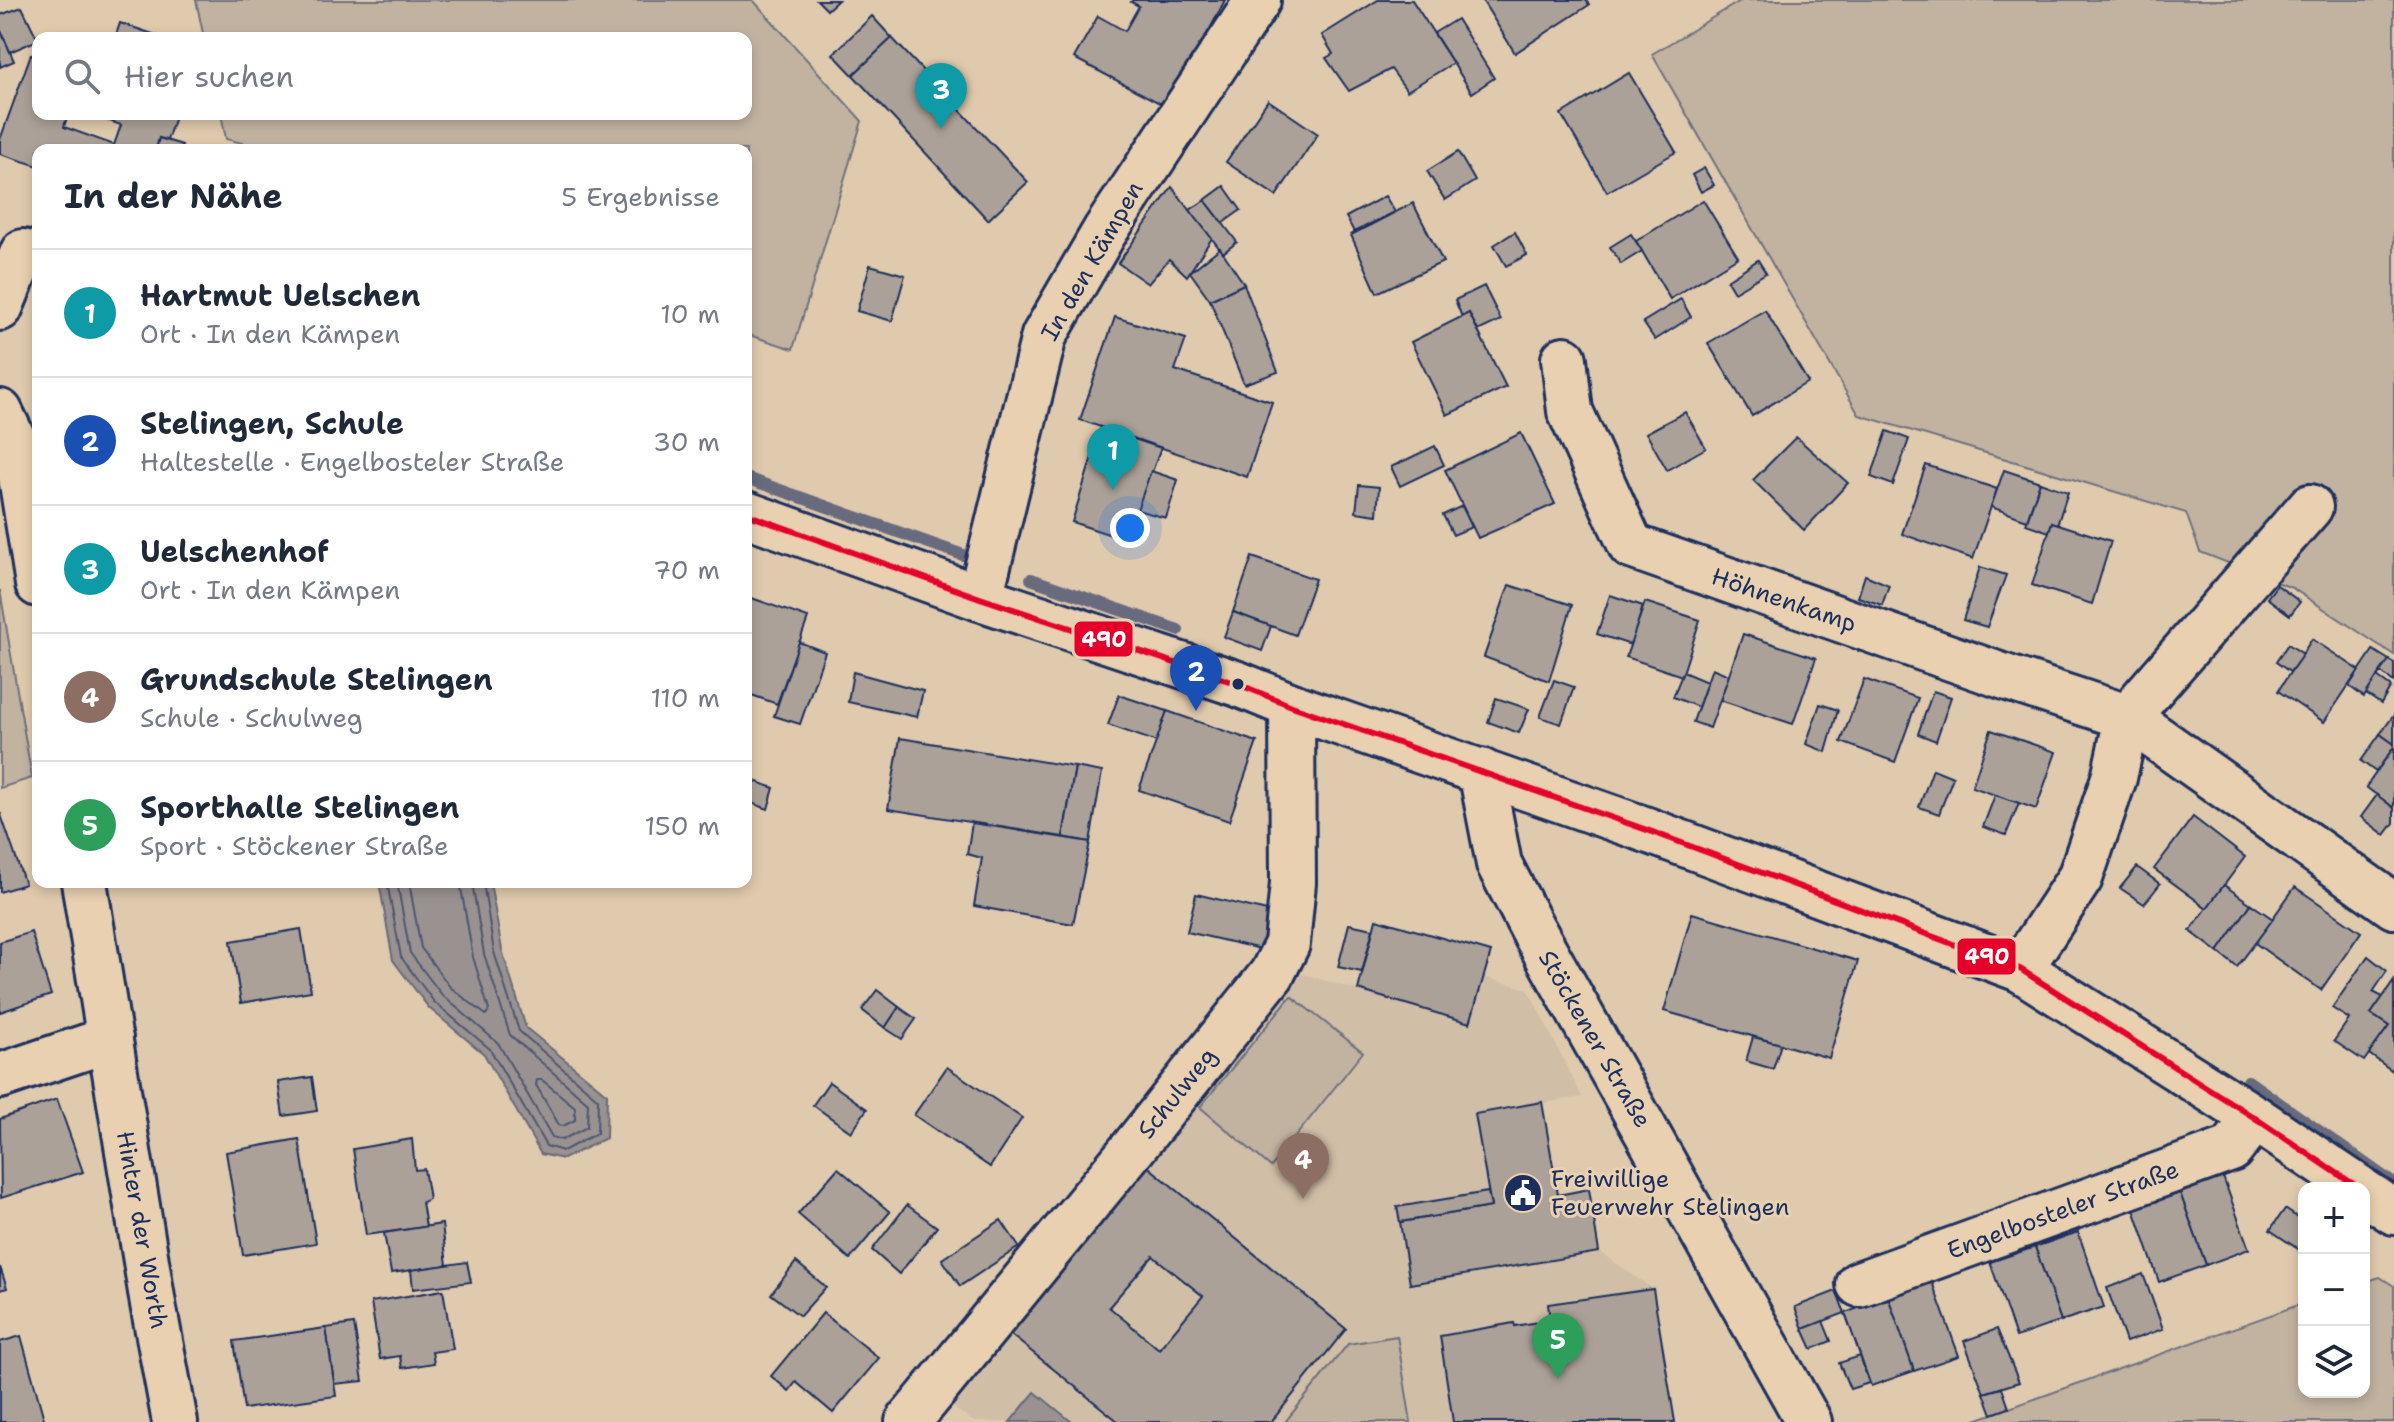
<!DOCTYPE html>
<html lang="de">
<head>
<meta charset="utf-8">
<style>
  :root { --surface:#fff; --page:#f2f2f3; --text:#1f2937; --muted:#747a83; --line:#e0e1e3; --accent:#1a73e8 }
  body { margin:0; font-family:"Shantell Sans",sans-serif; background:var(--page); color:var(--text) }
  .controls { position:absolute; right:24px; bottom:24px; display:grid; overflow:hidden; border-radius:16px; box-shadow:0 4px 12px #0003 }
  .controls button { width:72px; height:72px; display:grid; place-items:center; padding:0; border:0; border-bottom:2px solid var(--line); background:var(--surface); color:var(--text); font:40px sans-serif }
  .you { position:absolute; left:1130px; top:528px; width:28px; height:28px; margin:-20px; border:6px solid #fff; border-radius:50%; background:#1a73e8; box-shadow:0 0 0 12px #1a73e833 }
  .badge { display:grid; place-items:center; width:52px; height:52px; border-radius:50%; background:var(--accent); color:#fff; font-size:26px; font-weight:700 }
  .pin { position:absolute; translate:-50% -66px; filter:drop-shadow(0 2px 4px #0008) }
  .pin::after { content:''; position:absolute; top:42px; width:28px; height:24px; background:inherit; clip-path:polygon(0 0,100% 0,50% 100%) }
  .list { margin:0; padding:0; list-style:none }
  h2 { display:flex; justify-content:space-between; align-items:center; height:104px; margin:0; padding:0 32px; font-size:34px }
  h2 small { font-size:26px; font-weight:400; color:var(--muted) }
  .list li { display:grid; grid-template-columns:52px 1fr auto; gap:24px; align-items:center; box-sizing:border-box; height:128px; padding:0 32px; border-top:2px solid var(--line) }
  .list b { display:block; font-size:30px; white-space:nowrap }
  .list p { margin:0; font-size:26px; white-space:nowrap; color:var(--muted) }
  .list em { font-size:26px; font-style:normal; color:var(--muted) }
  .icon { flex:none; width:44px; height:44px; fill:none; stroke:currentColor; stroke-width:2; stroke-linecap:round; stroke-linejoin:round }
  .map { position:relative; flex:none; width:2394px; height:1422px; overflow:hidden }
  .search { position:absolute; background:var(--surface); box-shadow:0 4px 12px #0003; left:32px; top:32px; width:720px; height:88px; display:flex; align-items:center; gap:20px; box-sizing:border-box; padding:0 28px; border-radius:16px; color:var(--muted); font-size:30px }
  .panel { position:absolute; background:var(--surface); box-shadow:0 4px 12px #0003; left:32px; top:144px; width:720px; height:744px; border-radius:16px }
  .map>svg:first-child { display:block }
</style>
</head>
<body>
<div class="map">
<svg width="2394" height="1422" viewBox="0 0 2394 1422">
  <rect width="100%" height="100%" fill="#e0caad"/>
  <filter id="ink" filterUnits="userSpaceOnUse"><feTurbulence type="fractalNoise" baseFrequency=".0125" numOctaves="2"/><feDisplacementMap in="SourceGraphic" scale="16" xChannelSelector="R" yChannelSelector="G"/><feConvolveMatrix kernelMatrix="1 2 1 2 8 2 1 2 1" color-interpolation-filters="sRGB"/></filter>
  <g filter="url(#ink)">
    <path fill="#d0bea7" d="M1296 972 1470 1023 1484 977 1528 989 1582 1097 1476 1114 1491 1206 1589 1189 1599 1251 1653 1289 1675 1422H974L948 1404Z"/>
    <g fill="#c2b3a1" stroke="#6e7180" stroke-width="2">
      <path d="M196 0H753L862 121 793 349 746 334V150H270L226 139 221 114H746V38H204Z"/>
      <path d="M1742 0H2394V655L2292 588 2200 552 2186 513 1859 415 1652 54Z"/>
      <path d="M0 590 32 778 0 788Z"/>
      <path d="M1291 996 1363 1052 1271 1167 1200 1107Z"/>
      <path d="M2380 1277 2394 1286V1422H1970L2304 1303V1392H2364V1282Z"/>
      <path d="M1397 1336 1411 1422H1285L1348 1344Z"/>
    </g>
    <g fill="#999291" stroke="#676a7d" stroke-width="2">
      <path d="M379 882H490L502 950 526 1028 607 1094 606 1138 563 1159 541 1154 484 1054 429 1008 393 960Z"/>
      <path d="M1035 1392 1072 1422H1010Z"/>
    </g>
    <g fill="none" stroke-linecap="round" stroke-linejoin="round">
      <g stroke="#4d5772" stroke-width="2">
        <path d="M387 882 401 957 434 1002 490 1049 546 1146 563 1151 597 1133 598 1099 519 1031 494 952 483 882"/>
        <path d="M397 882 410 953 442 995 498 1043 552 1137 562 1140 587 1127 588 1103 510 1035 484 954 472 882"/>
        <path d="M409 882 421 948 450 987 486 1015 489 1010 473 957 460 882"/>
        <path d="M537 1080H542L575 1107V1120L563 1126 559 1125 536 1085Z"/>
      </g>
      <g stroke="#676a7d" stroke-width="12">
        <path d="M746 478 963 555"/>
        <path d="M1031 579 1178 630"/>
        <path d="M2248 1081 2394 1184"/>
      </g>
    </g>
    <g fill="#aba198" stroke="#1b2f5e" stroke-width="2" fill-rule="evenodd">
      <path d="M817 0H838L827 10Z"/>
      <path d="M1133 0H1225L1169 108 1074 58 1098 16 1125 31 1139 6 1131 2Z"/>
      <path d="M1378 0H1412L1453 63 1407 91 1391 69 1349 91 1326 58 1333 54 1322 35Z"/>
      <path d="M1482 0H1586L1589 5 1515 53Z"/>
      <path d="M22 7 38 40 10 52 0 29V15Z"/>
      <path d="M872 16 892 38 853 75 833 54Z"/>
      <path d="M1457 19 1494 78 1472 93 1434 33Z"/>
      <path d="M120 23 165 38H115Z"/>
      <path d="M0 29 14 61 0 67Z"/>
      <path d="M892 38 1028 182 988 220 853 75Z"/>
      <path d="M31 54 38 56V114H68L64 127 114 145 121 125 90 114H176L167 140 159 138 156 150H38V166L0 154V140Z"/>
      <path d="M1629 73 1676 152 1607 192 1561 114Z"/>
      <path d="M1268 100 1318 134 1276 196 1226 162Z"/>
      <path d="M159 138 182 145 180 150H156Z"/>
      <path d="M1458 152 1475 181 1445 200 1427 171Z"/>
      <path d="M1704 168 1714 185 1701 192 1692 175Z"/>
      <path d="M1224 186 1241 210 1223 223 1205 200Z"/>
      <path d="M1172 187 1212 238 1187 276 1169 259 1148 284 1118 263Z"/>
      <path d="M1385 196 1395 212 1354 232 1346 217Z"/>
      <path d="M1205 200 1237 242 1223 253 1190 210Z"/>
      <path d="M1703 200 1738 257 1670 299 1636 241Z"/>
      <path d="M1413 203 1443 262 1377 293 1351 235Z"/>
      <path d="M1515 232 1527 255 1506 266 1494 245Z"/>
      <path d="M1631 234 1642 251 1621 264 1610 247Z"/>
      <path d="M1220 248 1244 284 1210 300 1190 272Z"/>
      <path d="M1758 260 1766 273 1734 292 1727 280Z"/>
      <path d="M870 265 905 275 892 321 857 311Z"/>
      <path d="M1244 284 1278 372 1244 384 1210 300Z"/>
      <path d="M1484 286 1501 320 1478 331 1469 313 1462 317 1455 300Z"/>
      <path d="M1681 299 1691 317 1655 340 1643 322Z"/>
      <path d="M1765 310 1808 382 1752 416 1708 343Z"/>
      <path d="M1469 313 1506 387 1447 415 1411 342Z"/>
      <path d="M1115 317 1186 339 1175 370 1272 402 1247 477 1080 420Z"/>
      <path d="M1685 412 1706 448 1667 470 1646 433Z"/>
      <path d="M1101 428 1161 448 1126 540 1072 522Z"/>
      <path d="M1887 431 1909 439 1893 485 1871 477Z"/>
      <path d="M1521 433 1555 504 1478 538 1445 470Z"/>
      <path d="M1796 437 1848 483 1804 530 1753 480Z"/>
      <path d="M1435 446 1444 465 1400 486 1391 467Z"/>
      <path d="M1926 465 1997 489 1973 559 1902 534Z"/>
      <path d="M2004 470 2040 482 2027 520 1991 507Z"/>
      <path d="M1151 471 1178 480 1166 518 1137 510Z"/>
      <path d="M2040 482 2068 492 2057 525 2052 522 2049 532 2026 524Z"/>
      <path d="M1359 485 1379 487 1377 515 1356 512Z"/>
      <path d="M1462 506 1472 527 1453 535 1443 515Z"/>
      <path d="M2052 522 2111 541 2092 604 2032 585Z"/>
      <path d="M1252 557 1315 579 1295 635 1233 612Z"/>
      <path d="M1980 567 2006 575 1987 627 1963 620Z"/>
      <path d="M1865 575 1889 585 1882 605 1858 597Z"/>
      <path d="M1509 585 1572 605 1549 681 1484 657Z"/>
      <path d="M2277 585 2300 602 2290 615 2267 598Z"/>
      <path d="M1610 595 1643 606 1631 645 1597 634Z"/>
      <path d="M746 596 808 618 777 704 746 693Z"/>
      <path d="M1645 602 1700 620 1682 676 1626 657Z"/>
      <path d="M1233 612 1271 626 1262 651 1224 637Z"/>
      <path d="M1743 634 1816 658 1793 724 1720 700Z"/>
      <path d="M2312 639 2359 670 2324 722 2278 691Z"/>
      <path d="M799 642 825 652 800 724 774 716Z"/>
      <path d="M2288 644 2303 654 2290 672 2276 662Z"/>
      <path d="M2373 650 2389 660 2364 697 2349 686Z"/>
      <path d="M2389 660 2394 663V682L2380 672Z"/>
      <path d="M1712 668 1729 675 1710 728 1693 722Z"/>
      <path d="M853 672 923 691 917 717 848 702Z"/>
      <path d="M1683 672 1707 682 1698 707 1673 697Z"/>
      <path d="M2377 677 2391 687 2381 704 2366 694Z"/>
      <path d="M1864 679 1918 698 1895 762 1841 742Z"/>
      <path d="M1554 680 1574 687 1561 724 1540 717Z"/>
      <path d="M1933 691 1951 697 1936 741 1918 734Z"/>
      <path d="M1119 695 1167 711 1157 742 1108 725Z"/>
      <path d="M1496 698 1529 709 1519 733 1488 722Z"/>
      <path d="M1820 704 1838 710 1826 752 1806 744Z"/>
      <path d="M1167 711 1257 742 1229 821 1139 790Z"/>
      <path d="M2394 715V744L2380 734Z"/>
      <path d="M1991 730 2056 752 2036 809 1972 787Z"/>
      <path d="M2380 734 2394 744V747L2376 772 2361 761Z"/>
      <path d="M900 738 1075 767 1063 837 888 809Z"/>
      <path d="M2394 747V808L2366 787Z"/>
      <path d="M1075 767 1102 772 1090 842 1063 837Z"/>
      <path d="M1933 769 1953 777 1939 814 1919 807Z"/>
      <path d="M746 778 774 788 768 809 746 801Z"/>
      <path d="M1995 795 2019 803 2006 835 1983 827Z"/>
      <path d="M2377 795 2394 808V823L2385 835 2361 817Z"/>
      <path d="M0 812 25 884 0 892Z"/>
      <path d="M2193 817 2245 857 2207 908 2154 869Z"/>
      <path d="M972 823 1090 842 1073 924 974 906 982 858 967 854Z"/>
      <path d="M2137 867 2160 884 2144 904 2120 888Z"/>
      <path d="M2224 885 2251 904 2218 952 2190 931Z"/>
      <path d="M2295 887 2361 932 2321 990 2255 943Z"/>
      <path d="M1196 894 1271 912 1261 949 1187 932Z"/>
      <path d="M2251 904 2273 919 2237 967 2218 952Z"/>
      <path d="M1692 913 1858 961 1829 1058 1664 1011Z"/>
      <path d="M1376 919 1491 952 1470 1023 1358 990Z"/>
      <path d="M1349 924 1373 929 1362 972 1338 967Z"/>
      <path d="M301 929 311 991 241 1003 231 941Z"/>
      <path d="M31 932 51 995 0 1012V942Z"/>
      <path d="M2368 956 2387 971 2373 992 2383 997 2371 1014 2389 1026 2364 1061 2334 1041 2349 1019 2332 1008Z"/>
      <path d="M2394 981V1072L2369 1054 2389 1026 2371 1014Z"/>
      <path d="M877 990 899 1007 885 1028 862 1010Z"/>
      <path d="M899 1007 916 1019 902 1039 885 1028Z"/>
      <path d="M1753 1037 1781 1044 1773 1069 1746 1061Z"/>
      <path d="M947 1067 1022 1118 990 1167 914 1115Z"/>
      <path d="M312 1077 317 1111 283 1116 278 1082Z"/>
      <path d="M829 1082 867 1109 851 1132 813 1105Z"/>
      <path d="M57 1099 83 1172 1 1198 0 1119Z"/>
      <path d="M1542 1102 1558 1195 1589 1189 1599 1252 1410 1284 1400 1222 1491 1207 1475 1114Z"/>
      <path d="M299 1139 316 1243 243 1255 226 1152Z"/>
      <path d="M412 1139 415 1170 424 1169 429 1199 422 1202 426 1227 366 1235 353 1149Z"/>
      <path d="M1145 1164 1346 1329 1271 1422H1119L1006 1331ZM1153 1256 1203 1296 1159 1349 1109 1307Z"/>
      <path d="M838 1168 890 1212 850 1259 798 1214Z"/>
      <path d="M2223 1177 2249 1249 2206 1265 2180 1193Z"/>
      <path d="M1488 1192 1491 1207 1400 1222 1397 1207Z"/>
      <path d="M2180 1193 2206 1265 2159 1282 2134 1209Z"/>
      <path d="M907 1205 937 1227 899 1274 872 1250Z"/>
      <path d="M2285 1209 2304 1222V1253L2270 1230Z"/>
      <path d="M1001 1220 1019 1247 960 1286 942 1259Z"/>
      <path d="M442 1224 447 1265 391 1273 384 1233Z"/>
      <path d="M2078 1232 2104 1307 2061 1321 2035 1247Z"/>
      <path d="M2035 1247 2061 1321 2016 1337 1990 1262Z"/>
      <path d="M467 1262 471 1282 413 1289 411 1270Z"/>
      <path d="M796 1262 826 1287 800 1316 771 1294Z"/>
      <path d="M0 1267 7 1288 0 1290Z"/>
      <path d="M2143 1274 2163 1329 2126 1342 2107 1288Z"/>
      <path d="M1932 1282 1959 1356 1914 1371 1888 1297Z"/>
      <path d="M1653 1289 1675 1422H1453L1440 1336 1514 1323 1515 1326 1550 1320 1548 1304Z"/>
      <path d="M443 1290 453 1349 432 1352 434 1363 402 1368 400 1356 380 1359 371 1302Z"/>
      <path d="M1836 1291 1845 1313 1803 1329 1795 1307Z"/>
      <path d="M1888 1297 1914 1371 1871 1386 1845 1313Z"/>
      <path d="M823 1313 879 1358 833 1413 796 1382 789 1391 771 1376Z"/>
      <path d="M1823 1321 1831 1341 1812 1349 1803 1329Z"/>
      <path d="M354 1324 363 1381 334 1384 326 1328Z"/>
      <path d="M326 1328 336 1396 244 1409 234 1341Z"/>
      <path d="M1997 1329 2019 1382 1984 1393 1964 1341Z"/>
      <path d="M21 1336 44 1419 34 1422H0V1342Z"/>
      <path d="M1860 1356 1869 1383 1850 1389 1839 1363Z"/>
      <path d="M2002 1388 2009 1408 1992 1414 1984 1393Z"/>
    </g>
    <g fill="none" stroke-linecap="round" stroke-linejoin="round">
      <defs>
        <g id="minor">
          <path d="M0 308 23 252"/>
          <path d="M1564 359 1570 411 1631 546 2008 678 2127 717 2394 906"/>
          <path d="M0 412 16 445 38 584"/>
          <path d="M746 514 980 598 1238 684 1292 706 1647 830 2020 969 2255 1118 2359 1188"/>
          <path d="M980 598 1044 336 1105 231 1258 0"/>
          <path d="M1481 771 1499 864 1532 928 1809 1422"/>
          <path d="M84 882 153 1304 175 1422"/>
          <path d="M2020 969 2080 878 2114 778 2127 717 2310 507"/>
          <path d="M0 1076 110 1039"/>
          <path d="M2364 1192 2394 1212"/>
          <path d="M1859 1284 2231 1149 2255 1118"/>
          <path d="M908 1422 1134 1147 1272 974 1287 944 1293 883 1292 706"/>
        </g>
      </defs>
      <use href="#minor" stroke="#1b2f5e" stroke-width="50"/>
      <use href="#minor" stroke="#e8d0b0" stroke-width="44"/>
      <defs>
        <path id="bus-1" d="M746 514 980 598 1238 684 1292 706 1647 830 2020 969 2255 1118 2359 1188"/>
      </defs>
      <use href="#bus-1" stroke="#e8d0b0" stroke-width="12"/>
      <use href="#bus-1" stroke="#e4002b" stroke-width="6"/>
    </g>
  </g>
  <defs>
    <symbol id="civic-disc" viewBox="-11 -11 22 22"><circle r="9.5" fill="#1b2f5e" stroke="#e8d0b0"/><path d="M-.6-6.5H3V-4.5H.6V-3L4-1V1h2V6H-6V1h2V-1L-.6-3ZM-1.2 2.5V6h2.4V2.5Z" fill="#fff"/></symbol>
  </defs>
  <g fill-rule="evenodd">
    <use href="#civic-disc" x="1501" y="1171" width="44" height="44"/>
  </g>
  <circle fill="#1b2f5e" stroke="#e8d0b0" stroke-width="3" cx="1238" cy="684" r="7"/>
  <g text-anchor="middle" stroke-width="6" stroke-linejoin="round" paint-order="stroke">
    <g font-size="24" fill="#1b2f5e" stroke="#e8d0b0">
      <text transform="translate(1092 261) rotate(-60)" y="8">In den Kämpen</text>
      <text transform="translate(1784 600) rotate(19)" y="8">Höhnenkamp</text>
      <text transform="translate(1595 1039) rotate(60)" y="8">Stöckener Straße</text>
      <text transform="translate(1177 1093) rotate(-51)" y="8">Schulweg</text>
      <text transform="translate(2063 1210) rotate(-20)" y="8">Engelbosteler Straße</text>
      <text transform="translate(142 1230) rotate(80)" y="8">Hinter der Worth</text>
    </g>
    <g font-size="24" fill="#1b2f5e" stroke="#e8d0b0" text-anchor="start">
      <text x="1551" y="1187">Freiwillige<tspan x="1551" dy="28">Feuerwehr Stelingen</tspan></text>
    </g>
  </g>
  <g stroke="#e8d0b0" stroke-width="3">
    <rect x="1073" y="620" width="61" height="38" rx="8" fill="#e4002b"/>
    <rect x="1956" y="937" width="61" height="39" rx="8" fill="#e4002b"/>
  </g>
  <g font-size="22" text-anchor="middle" font-weight="bold" fill="#fff">
    <text x="1104" y="647">490</text>
    <text x="1987" y="964">490</text>
  </g>
</svg>
<div class="controls">
<button>+</button>
<button>−</button>
<button><svg class="icon" aria-label="layers" viewBox="0 0 24 24"><path d="M12 4l9 5-9 5-9-5zM3 14l9 5 9-5"/></svg></button>
</div>
<div class="you"></div>
<div class="pin badge" style="left:1113px;top:490px;background:#0f9aa8">1</div>
<div class="pin badge" style="left:1196px;top:711px;background:#1a4fb4">2</div>
<div class="pin badge" style="left:941px;top:129px;background:#0f9aa8">3</div>
<div class="pin badge" style="left:1303px;top:1199px;background:#8d6e63">4</div>
<div class="pin badge" style="left:1558px;top:1379px;background:#2e9e5b">5</div>
<div class="search"><svg class="icon" aria-label="search" viewBox="0 0 24 24"><circle cx="10" cy="10" r="6"/><path d="M15 15l6 6"/></svg>Hier suchen</div>
<section class="panel">
<h2>In der Nähe<small>5 Ergebnisse</small></h2>
<ul class="list">
<li><span class="badge" style="background:#0f9aa8">1</span><div><b>Hartmut Uelschen</b><p>Ort · In den Kämpen</p></div><em>10 m</em></li>
<li><span class="badge" style="background:#1a4fb4">2</span><div><b>Stelingen, Schule</b><p>Haltestelle · Engelbosteler Straße</p></div><em>30 m</em></li>
<li><span class="badge" style="background:#0f9aa8">3</span><div><b>Uelschenhof</b><p>Ort · In den Kämpen</p></div><em>70 m</em></li>
<li><span class="badge" style="background:#8d6e63">4</span><div><b>Grundschule Stelingen</b><p>Schule · Schulweg</p></div><em>110 m</em></li>
<li><span class="badge" style="background:#2e9e5b">5</span><div><b>Sporthalle Stelingen</b><p>Sport · Stöckener Straße</p></div><em>150 m</em></li>
</ul>
</section>
</div>
</body>
</html>
